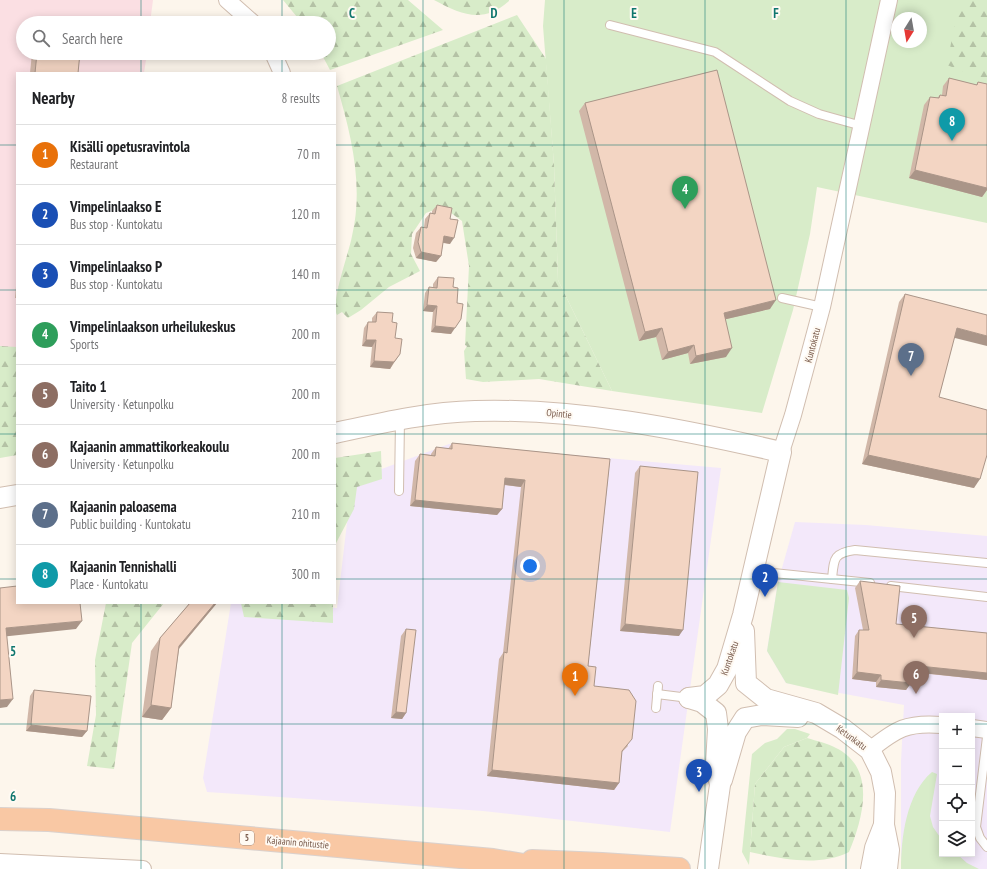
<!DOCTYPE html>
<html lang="en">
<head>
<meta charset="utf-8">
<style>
  :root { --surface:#fff; --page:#f6f6f6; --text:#202124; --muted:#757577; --line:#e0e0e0; --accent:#0f766e }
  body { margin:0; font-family:"PT Sans Narrow",sans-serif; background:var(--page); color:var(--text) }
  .controls { position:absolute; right:12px; bottom:12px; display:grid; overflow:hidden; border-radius:0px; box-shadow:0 2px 10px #0003 }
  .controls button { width:36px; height:36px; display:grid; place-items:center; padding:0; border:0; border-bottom:1px solid var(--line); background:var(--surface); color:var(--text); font:20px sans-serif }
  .compass { position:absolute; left:891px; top:12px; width:36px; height:36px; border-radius:50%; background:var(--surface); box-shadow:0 2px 10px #0003; rotate:191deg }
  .you { position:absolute; left:530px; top:566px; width:14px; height:14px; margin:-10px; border:3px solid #fff; border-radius:50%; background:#1a73e8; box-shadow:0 0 0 6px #1a73e833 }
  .badge { display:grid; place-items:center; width:26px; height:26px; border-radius:50%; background:var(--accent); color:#fff; font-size:13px; font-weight:700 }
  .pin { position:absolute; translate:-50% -33px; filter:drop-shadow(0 1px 2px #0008) }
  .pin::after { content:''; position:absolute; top:21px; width:14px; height:12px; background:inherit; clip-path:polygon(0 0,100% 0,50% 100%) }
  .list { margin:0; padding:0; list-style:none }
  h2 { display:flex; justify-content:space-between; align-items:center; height:52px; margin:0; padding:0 16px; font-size:17px }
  h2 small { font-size:13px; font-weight:400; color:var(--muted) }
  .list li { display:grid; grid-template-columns:26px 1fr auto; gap:12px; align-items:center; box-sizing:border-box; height:60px; padding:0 16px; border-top:1px solid var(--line) }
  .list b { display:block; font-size:15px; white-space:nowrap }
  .list p { margin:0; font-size:13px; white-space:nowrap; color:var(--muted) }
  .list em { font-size:13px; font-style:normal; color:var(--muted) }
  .icon { flex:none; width:22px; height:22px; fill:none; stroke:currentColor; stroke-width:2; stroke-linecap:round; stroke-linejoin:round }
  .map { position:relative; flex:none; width:987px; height:869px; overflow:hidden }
  .search { position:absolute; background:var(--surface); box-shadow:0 2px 10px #0003; left:16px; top:16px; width:320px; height:44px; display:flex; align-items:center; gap:10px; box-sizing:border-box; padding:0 14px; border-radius:22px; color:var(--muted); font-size:15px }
  .panel { position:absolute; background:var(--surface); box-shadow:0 2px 10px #0003; left:16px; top:72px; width:320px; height:532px; border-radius:0px }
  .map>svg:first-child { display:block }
</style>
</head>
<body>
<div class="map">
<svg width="987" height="869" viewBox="0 0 987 869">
  <defs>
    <pattern id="forest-firs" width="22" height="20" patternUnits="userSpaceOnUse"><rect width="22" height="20" fill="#d8ecc9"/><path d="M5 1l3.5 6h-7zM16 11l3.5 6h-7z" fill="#b4c2a5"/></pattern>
  </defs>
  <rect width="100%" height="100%" fill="#fdf6ec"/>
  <g fill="#f3e8fa" fill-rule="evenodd">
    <path d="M449 444 721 468 670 832 483 811 207 792 203 778 231 603H266L337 608 352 480Z"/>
    <path d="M795 522 866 525 987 536V869H901V761L904 705 786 683 767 651 778 582ZM942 716H972V854H942Z"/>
  </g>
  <path fill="#fbdfe3" d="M0 0H153L150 23H23V53H147L144 73H17V363L0 361Z"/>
  <g fill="#d8ecc9" fill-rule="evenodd">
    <path d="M545 0H987V223L817 187 810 234 793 310 762 413 612 391 558 280 554 165 543 26ZM897 18H921V42H897Z"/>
    <path d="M778 582 847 590 849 598 838 695 786 683 767 651Z"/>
    <path d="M787 729H795L810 734 807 738 784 747 755 784 749 865 742 852 752 754 765 743 777 739Z"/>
    <path d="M932 772 937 774 930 816 933 827 942 840V854H957L967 863 979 869H901C901 838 906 794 932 772Z"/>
  </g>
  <g fill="url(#forest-firs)">
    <path d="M283 0H408L443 30 330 70 321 53H329V23H302Z"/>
    <path d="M434 0H509V1C483 24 462 15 434 0Z"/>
    <path d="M959 0H987V81L947 65Z"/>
    <path d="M517 15 546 59 554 165 558 280 612 391 539 379 483 382 466 379 464 351 467 346 465 345 469 266 462 221 451 213 439 208 426 213 412 234 411 254 420 271 389 287 361 310 348 318 342 312 337 315C330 303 349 253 352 236 364 185 351 135 337 86Z"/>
    <path d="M0 346 17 347V455L0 458Z"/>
    <path d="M381 451 382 479 357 487 354 509 335 545V458Z"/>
    <path d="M106 603H164L132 643 114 769 87 766 96 715 95 660Z"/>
    <path d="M241 603H333V623L244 617Z"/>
    <path d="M807 738C817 741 827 743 836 748 877 768 863 819 849 852 819 867 782 859 750 852L755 784 784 747Z"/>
  </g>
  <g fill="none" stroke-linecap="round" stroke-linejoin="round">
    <defs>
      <g id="service">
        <path d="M610 25 715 52 790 101 819 114 862 126"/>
        <path d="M782 298 822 307"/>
        <path d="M399 491 400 419"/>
        <path d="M754 571 870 583"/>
        <path d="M832 579C834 559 833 553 855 550L987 563"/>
        <path d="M891 586 987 597"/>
        <path d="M657 694 689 698"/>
        <path d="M656 708 658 686"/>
        <path d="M987 737 976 827 980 838 987 847"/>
      </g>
      <g id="minor">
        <path d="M227 0 253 23"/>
        <path d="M273 53 282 73"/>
        <path d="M781 452 793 415 822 307 889 0"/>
        <path d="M972 728 987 730"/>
        <path d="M870 750C896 729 907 722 942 725"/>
        <path d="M0 862 143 869"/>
      </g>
      <g id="tertiary">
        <path d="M335 433C381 423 428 412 475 411 577 408 682 429 781 452L743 615 727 669 718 685 705 696 689 698"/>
        <path d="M0 498 17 495"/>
        <path d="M744 631 746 683 766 699 816 713 843 729 870 750 881 772 885 793 884 825 889 850 887 869"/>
        <path d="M689 698 702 702 716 713 718 729 716 764 720 785 708 869"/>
        <path d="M722 780 736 732 745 718 762 715 798 717"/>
        <path d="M871 869 875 848 884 825"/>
      </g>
      <g id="trunk">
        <path d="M0 819 49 820 493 860 547 869"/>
        <path d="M532 861 602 864 679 869"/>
      </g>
    </defs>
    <use href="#service" stroke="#d1beb0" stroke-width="10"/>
    <use href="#minor" stroke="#d1beb0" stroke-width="18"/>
    <use href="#tertiary" stroke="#d1beb0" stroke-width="22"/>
    <use href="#trunk" stroke="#dad1cd" stroke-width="24"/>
    <use href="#service" stroke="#fff" stroke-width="8"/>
    <use href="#minor" stroke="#fff" stroke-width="16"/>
    <use href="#tertiary" stroke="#fff" stroke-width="20"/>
    <use href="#trunk" stroke="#f9c8a4" stroke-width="22"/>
  </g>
  <g fill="#d1b7a8">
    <path d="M32 53H80L78 73H30Z"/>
    <path d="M949 78 976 85 978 82 987 84V190L982 197 909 178 924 105 930 97 937 98 940 95H942L943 86Z"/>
    <path d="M585 103 770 309 726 319V357L690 364 688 353 662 360 656 337 639 341 579 111Z"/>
    <path d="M437 205 450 219V244L443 243 441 256 436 262 416 258 413 248 416 233 421 227H424L425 219 430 213H432V211Z"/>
    <path d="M17 275V298H15Z"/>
    <path d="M438 277 453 287 451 334 431 332 433 312 423 311 425 293 429 287H433V284Z"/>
    <path d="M905 294 954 338 939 397 974 488 862 464 899 302Z"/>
    <path d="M377 312 392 322 395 338 400 354 390 369 370 367 372 347 362 346 364 328 368 322H372V318Z"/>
    <path d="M452 443 610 459 588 666 594 686 628 746 622 752 619 783 614 790 487 776 499 659 503 653 521 487 504 485 502 509 497 515 410 506 415 461 420 454 431 455V454L436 447 448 449Z"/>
    <path d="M640 466 679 636 620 631 635 473Z"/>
    <path d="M860 581 896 624 987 633V680L910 672 911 683 906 690 876 687V682L852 679 855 636 859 630H863L855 588Z"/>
    <path d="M190 603H217L179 649 171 708 162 720 142 717 151 651 160 638Z"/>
    <path d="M406 629V713L402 719 391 718 401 636Z"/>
    <path d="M34 690 87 731 82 737 26 731 30 696Z"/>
  </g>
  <g fill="#aa9588">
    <path d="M915 170 987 188V190L982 197 909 178Z"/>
    <path d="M444 236 454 238 450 244 440 242Z"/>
    <path d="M421 252 441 256 436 262 416 258Z"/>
    <path d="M776 300 770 309 718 321 724 313Z"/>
    <path d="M427 305 437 306 433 312 423 311Z"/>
    <path d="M435 326 455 328 451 334 431 332Z"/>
    <path d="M662 328 656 337 639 341 645 332Z"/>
    <path d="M957 328 987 336V346L951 337Z"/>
    <path d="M366 340H376L372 347 362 346Z"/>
    <path d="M694 345 688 353 662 360 668 352Z"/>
    <path d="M732 348 726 357 690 364 696 356Z"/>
    <path d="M374 361 394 362 390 369 370 367Z"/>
    <path d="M868 455 980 479 974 488 862 464Z"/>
    <path d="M505 478 525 480 521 487 500 484Z"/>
    <path d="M415 500 502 509 497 515 410 506Z"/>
    <path d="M215 603H217L170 659 179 646Z"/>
    <path d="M82 621 76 629 0 637 6 628Z"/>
    <path d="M625 624 683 630 679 636 620 631Z"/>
    <path d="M909 665 987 673V680L904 671Z"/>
    <path d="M857 672 881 675 876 682 852 679Z"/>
    <path d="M881 680 911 683 906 690 876 687Z"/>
    <path d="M13 699 7 707 0 708V700Z"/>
    <path d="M151 705 171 708 162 720 142 717Z"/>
    <path d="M396 712 406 713 402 719 391 718Z"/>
    <path d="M31 725 87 731 82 737 26 731Z"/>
    <path d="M492 770 619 783 614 790 487 776Z"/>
  </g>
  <g fill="#f3d5c3" stroke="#aa9588">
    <path d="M41 19 77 23H41Z"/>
    <path d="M37 53H80L78 73H35Z"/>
    <path d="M717 70 776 300 724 313 732 348 696 356 694 345 668 352 662 328 645 332 585 103Z"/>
    <path d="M949 78 977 85 978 82 987 84V188L915 170 930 97 939 98 940 95 946 96Z"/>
    <path d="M437 205 452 208 450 219 458 220 454 238 444 236 441 256 421 252 418 242 421 227 427 228 430 213 435 214Z"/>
    <path d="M438 277 454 278 453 287 458 288 457 303 463 304 461 319 455 328 435 326 437 306 427 305 429 287 437 288Z"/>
    <path d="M905 294 987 315V336L957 328 939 397 987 410V455L980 479 868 455Z"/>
    <path d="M377 312 393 313 392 322 397 323 395 338 402 339 400 354 394 362 374 361 376 340H366L368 322H376Z"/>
    <path d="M452 443 610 459 588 666 596 667 594 686 629 690 636 701 632 739 622 751 619 783 492 770 504 652 507 653 525 480 505 478 502 509 415 500 420 454 435 456 436 447 452 449Z"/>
    <path d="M640 466 698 472 683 630 625 624Z"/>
    <path d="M860 581 900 586 896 624 987 633V673L909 665 911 683 881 680V675L857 672 859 630H869Z"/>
    <path d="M17 586V603H80L82 621 6 628 13 699 0 700V588Z"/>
    <path d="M190 603H215L179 646 171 708 151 705 160 638Z"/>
    <path d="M406 629 416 630 406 713 396 712Z"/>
    <path d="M34 690 91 696 87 731 31 725Z"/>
  </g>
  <path fill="none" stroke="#0f766e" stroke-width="1" stroke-opacity="0.55" d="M141 0V23M282 0V23M423 0V869M564 0V869M705 0V869M846 0V869M141 53V73M282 53V73M0 145H17M335 145H987M0 290H17M335 290H987M0 434H17M335 434H987M0 579H17M335 579H987M141 603V869M282 603V869M0 724H942M972 724H987"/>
  <g text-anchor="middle" stroke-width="4" stroke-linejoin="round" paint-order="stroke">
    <rect fill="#fffaf3" stroke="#a28b7f" stroke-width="1" x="240" y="831" width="14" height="14" rx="3"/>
    <g font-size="9" font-weight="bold" fill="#7a5c4d">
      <text x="247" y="841">5</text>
    </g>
    <g font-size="10" fill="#7a5c4d" stroke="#fffaf3">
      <text transform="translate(812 345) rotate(-75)" y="4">Kuntokatu</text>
      <text transform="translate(559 413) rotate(6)" y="4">Opintie</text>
      <text transform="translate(729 658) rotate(-71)" y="4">Kuntokatu</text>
      <text transform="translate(852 737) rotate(36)" y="4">Ketunkatu</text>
      <text transform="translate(298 842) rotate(5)" y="4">Kajaanin ohitustie</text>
    </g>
  </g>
  <g font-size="13" text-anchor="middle" font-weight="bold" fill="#0f766e" stroke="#fffaf3" stroke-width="4" stroke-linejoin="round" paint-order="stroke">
    <text x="352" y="18">C</text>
    <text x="494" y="18">D</text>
    <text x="634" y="18">E</text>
    <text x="776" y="18">F</text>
    <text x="13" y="656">5</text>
    <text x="13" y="801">6</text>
  </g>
</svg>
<div class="controls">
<button>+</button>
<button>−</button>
<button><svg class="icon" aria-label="locate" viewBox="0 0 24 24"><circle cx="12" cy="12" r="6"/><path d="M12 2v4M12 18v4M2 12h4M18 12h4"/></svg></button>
<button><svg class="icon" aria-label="layers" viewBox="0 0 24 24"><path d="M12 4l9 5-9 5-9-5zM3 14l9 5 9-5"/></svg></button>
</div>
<svg class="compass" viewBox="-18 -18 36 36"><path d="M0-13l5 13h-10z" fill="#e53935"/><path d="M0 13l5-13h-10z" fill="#757577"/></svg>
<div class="you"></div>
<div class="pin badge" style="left:575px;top:696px;background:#e8710a">1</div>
<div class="pin badge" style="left:765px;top:597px;background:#1a4fb4">2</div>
<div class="pin badge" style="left:699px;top:792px;background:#1a4fb4">3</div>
<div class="pin badge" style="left:685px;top:209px;background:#2e9e5b">4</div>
<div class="pin badge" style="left:914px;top:638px;background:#8d6e63">5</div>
<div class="pin badge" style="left:916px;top:694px;background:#8d6e63">6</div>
<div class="pin badge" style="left:911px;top:376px;background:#5c6f8a">7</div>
<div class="pin badge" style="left:952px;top:141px;background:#0f9aa8">8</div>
<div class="search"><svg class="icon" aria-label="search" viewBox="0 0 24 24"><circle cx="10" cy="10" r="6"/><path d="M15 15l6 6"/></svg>Search here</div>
<section class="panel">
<h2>Nearby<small>8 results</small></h2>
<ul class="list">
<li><span class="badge" style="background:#e8710a">1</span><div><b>Kisälli opetusravintola</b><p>Restaurant</p></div><em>70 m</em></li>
<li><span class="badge" style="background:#1a4fb4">2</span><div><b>Vimpelinlaakso E</b><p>Bus stop · Kuntokatu</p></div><em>120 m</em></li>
<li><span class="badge" style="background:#1a4fb4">3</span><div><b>Vimpelinlaakso P</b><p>Bus stop · Kuntokatu</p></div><em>140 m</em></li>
<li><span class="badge" style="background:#2e9e5b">4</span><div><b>Vimpelinlaakson urheilukeskus</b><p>Sports</p></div><em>200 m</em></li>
<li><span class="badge" style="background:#8d6e63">5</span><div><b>Taito 1</b><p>University · Ketunpolku</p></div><em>200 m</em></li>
<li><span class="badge" style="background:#8d6e63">6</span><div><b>Kajaanin ammattikorkeakoulu</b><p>University · Ketunpolku</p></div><em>200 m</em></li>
<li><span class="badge" style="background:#5c6f8a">7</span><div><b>Kajaanin paloasema</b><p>Public building · Kuntokatu</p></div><em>210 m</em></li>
<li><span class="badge" style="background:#0f9aa8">8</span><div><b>Kajaanin Tennishalli</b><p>Place · Kuntokatu</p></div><em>300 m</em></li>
</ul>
</section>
</div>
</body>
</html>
